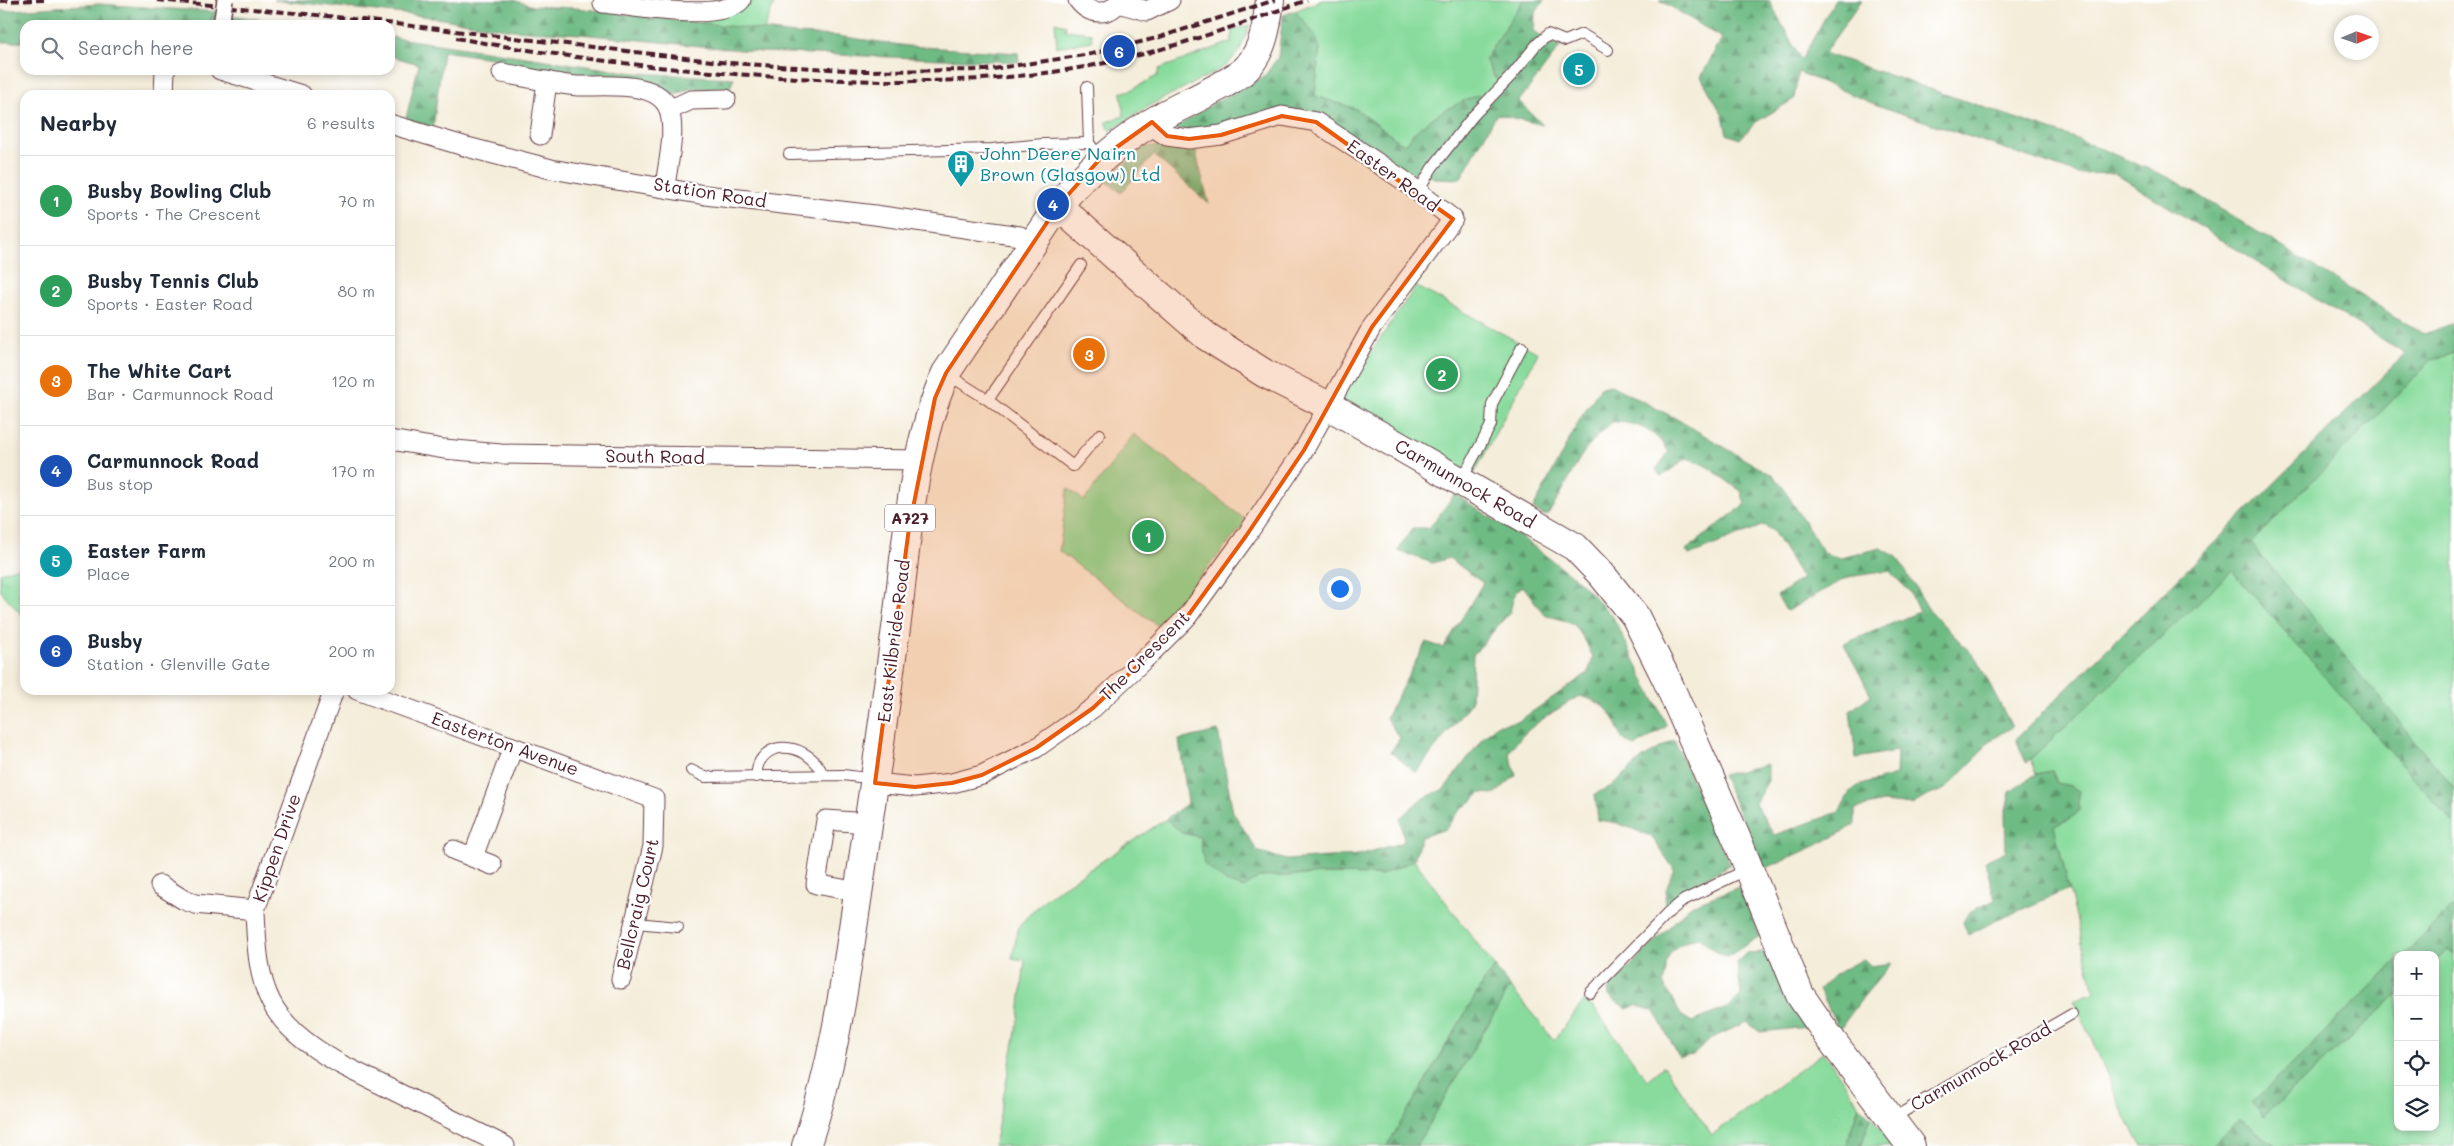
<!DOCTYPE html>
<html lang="en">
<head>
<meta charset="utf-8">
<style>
  :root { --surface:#fff; --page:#f6f6f7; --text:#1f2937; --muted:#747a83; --line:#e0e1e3; --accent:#2563eb }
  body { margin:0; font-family:Mali,sans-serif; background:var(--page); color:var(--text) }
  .controls { position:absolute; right:15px; bottom:15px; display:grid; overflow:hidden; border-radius:10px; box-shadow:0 2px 8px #0003 }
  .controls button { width:45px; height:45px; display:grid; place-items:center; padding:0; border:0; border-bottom:1px solid var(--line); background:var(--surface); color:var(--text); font:25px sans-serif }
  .compass { position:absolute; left:2334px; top:15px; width:45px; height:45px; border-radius:50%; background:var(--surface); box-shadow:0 2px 8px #0003; rotate:88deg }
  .you { position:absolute; left:1339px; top:588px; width:18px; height:18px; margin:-12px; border:4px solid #fff; border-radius:50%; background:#1a73e8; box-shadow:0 0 0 8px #1a73e833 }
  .badge { display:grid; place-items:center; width:32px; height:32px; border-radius:50%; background:var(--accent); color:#fff; font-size:16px; font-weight:700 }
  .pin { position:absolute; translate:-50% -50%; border:2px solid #fff; box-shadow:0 1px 5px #0006 }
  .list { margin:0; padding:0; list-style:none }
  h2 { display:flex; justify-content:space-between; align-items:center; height:65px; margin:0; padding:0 20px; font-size:21px }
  h2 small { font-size:16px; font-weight:400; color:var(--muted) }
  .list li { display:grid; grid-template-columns:32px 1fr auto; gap:15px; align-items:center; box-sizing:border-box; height:90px; padding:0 20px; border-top:1px solid var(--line) }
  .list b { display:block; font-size:19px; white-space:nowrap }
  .list p { margin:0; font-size:16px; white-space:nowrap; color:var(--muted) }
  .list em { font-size:16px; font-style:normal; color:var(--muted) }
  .icon { flex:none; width:28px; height:28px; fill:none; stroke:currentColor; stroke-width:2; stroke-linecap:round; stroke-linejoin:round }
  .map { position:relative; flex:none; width:2454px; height:1146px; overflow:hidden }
  .search { position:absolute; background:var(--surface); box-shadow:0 2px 8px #0003; left:20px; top:20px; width:375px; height:55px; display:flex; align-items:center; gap:12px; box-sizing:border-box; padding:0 18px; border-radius:15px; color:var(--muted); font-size:19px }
  .panel { position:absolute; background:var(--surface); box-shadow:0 2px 8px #0003; left:20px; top:90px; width:375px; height:605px; border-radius:15px }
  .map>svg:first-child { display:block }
</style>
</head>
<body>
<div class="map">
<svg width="2454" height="1146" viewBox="0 0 2454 1146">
  <defs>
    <pattern id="forest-firs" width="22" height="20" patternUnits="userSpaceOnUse" patternTransform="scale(1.25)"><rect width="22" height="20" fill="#6ebb84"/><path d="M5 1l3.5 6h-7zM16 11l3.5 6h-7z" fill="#5c976c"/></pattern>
    <pattern id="park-tufts" width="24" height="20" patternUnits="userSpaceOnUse" patternTransform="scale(1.25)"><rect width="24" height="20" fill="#88db9c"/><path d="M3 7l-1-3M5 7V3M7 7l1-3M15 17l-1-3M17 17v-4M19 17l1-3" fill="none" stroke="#77bc87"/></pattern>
  </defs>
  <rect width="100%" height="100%" fill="#fff"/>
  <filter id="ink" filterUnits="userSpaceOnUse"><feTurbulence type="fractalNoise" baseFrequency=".02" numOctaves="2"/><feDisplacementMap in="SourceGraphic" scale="10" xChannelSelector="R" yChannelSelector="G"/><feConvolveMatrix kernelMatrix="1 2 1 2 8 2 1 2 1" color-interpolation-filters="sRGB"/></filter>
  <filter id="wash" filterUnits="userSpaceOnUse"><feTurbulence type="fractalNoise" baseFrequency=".0096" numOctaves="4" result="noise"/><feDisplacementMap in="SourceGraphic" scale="20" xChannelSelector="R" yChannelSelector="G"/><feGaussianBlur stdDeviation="1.12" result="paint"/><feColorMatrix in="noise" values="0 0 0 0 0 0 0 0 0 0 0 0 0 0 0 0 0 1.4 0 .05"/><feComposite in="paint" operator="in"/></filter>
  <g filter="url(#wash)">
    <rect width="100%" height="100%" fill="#f4edda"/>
    <g fill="#88db9c" stroke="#697d64">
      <path d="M748 0H775L764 31 699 23 729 13Z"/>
      <path d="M1322 0H1523L1485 59 1494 77 1499 82 1483 100 1413 133 1404 145 1356 109 1314 96 1320 48 1295 11Z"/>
      <path d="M1055 22 1066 25 1065 30 1091 33 1092 41 1057 47Z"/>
      <path d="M1250 25 1240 50 1228 64 1215 72 1154 103 1110 131 1106 122 1124 116 1121 93 1133 89 1157 76 1159 69 1231 42 1232 30Z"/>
      <path d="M1416 286 1538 353 1473 476 1341 402 1342 395Z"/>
      <path d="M2454 353V788L2250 543 2432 360Z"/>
      <path d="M1134 434 1247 521 1158 626 1059 551 1068 488 1084 501Z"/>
      <path d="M2232 570 2454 824V905L2404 955H2398V960L2253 1103 2263 1117 2398 994V1127H2435V960L2448 948 2454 954V1146H2276L2240 1120 2212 1146H2142L2126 1117 2074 1000 2094 992 2054 826 2071 818 2070 786 2057 783 2052 771 2036 774 2030 759Z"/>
      <path d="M1166 819 1182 833 1200 837 1243 888 1259 877 1328 874 1381 875 1414 860 1495 967 1483 983 1387 1146H994L1019 1016 1025 960 1012 958 1019 926 1046 898Z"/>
      <path d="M1510 987 1554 1040 1584 1001 1594 1008 1647 1080 1664 1066 1712 1135 1824 1052 1859 1105 1846 1146H1416Z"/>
      <path d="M1871 1117 1893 1146H1861Z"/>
    </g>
    <g fill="url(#forest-firs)" stroke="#5c6d58">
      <path d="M274 0H513L533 6 576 8 796 34 837 36 908 46 1018 53 1019 62 761 52 580 34 513 30 423 16Z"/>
      <path d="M1523 0H1544L1535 14 1534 31 1560 47 1519 101 1543 125 1497 114 1460 179 1434 178 1421 171 1411 174 1387 161 1327 120 1310 111 1282 109 1196 131 1174 129 1217 101 1264 77 1278 57 1283 15 1295 11 1315 35 1320 48 1315 96 1356 109 1404 145C1423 119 1449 107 1478 95L1483 100 1498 82 1485 59Z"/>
      <path d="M1660 0H1769L1801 60 1835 0H1862L1824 53 2080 140 2170 178 2424 334 2454 323V353L2432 360 2251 543 2454 788V824L2232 571 2026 763 2016 739 2405 354 2114 173 2078 174 1877 105 1798 72 1794 99 1756 122 1740 139 1727 134 1723 116 1701 77 1722 38Z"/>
      <path d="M99 4 217 12 212 25H25V42H0V11Z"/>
      <path d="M230 15 299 25H232Z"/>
      <path d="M390 37 634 73 734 78 730 88 689 89 673 96 660 86 497 63 498 59 443 51 433 128 406 118 419 64 390 56Z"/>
      <path d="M1144 146 1195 149 1209 204 1154 155 1121 193 1106 181Z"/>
      <path d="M1611 385 1675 418 1773 476 1782 486 1824 553 1841 558 1881 548 1897 557 1929 610 1976 658 2012 727 1987 743 1975 759 1945 789 1925 797 1912 805 1883 802 1855 809V825L1824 842 1764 869 1722 775 1768 764V781L1755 803 1774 835 1839 812 1850 792 1858 786 1896 775 1897 751 1856 758 1850 711 1871 695 1844 644 1919 612 1910 592 1889 571 1848 577 1787 611 1777 596 1802 578 1773 531 1764 525 1689 555 1686 550 1745 504 1741 491 1705 465 1687 458 1661 477 1656 469 1669 452C1655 430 1637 422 1612 422 1601 433 1588 445 1580 458 1568 478 1561 498 1546 516L1533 509 1580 419 1601 387Z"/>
      <path d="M1455 494 1525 540 1579 581 1613 617 1667 726 1635 747 1622 739C1615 714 1606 702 1579 696 1555 711 1523 728 1509 753L1516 775 1495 794 1481 793 1457 813 1446 829 1421 837 1414 860 1381 875 1328 874 1259 877 1244 888 1226 882 1204 864 1200 837 1182 833 1166 819 1188 803 1179 740 1218 731 1233 812 1257 851 1286 860 1359 855 1404 842 1400 818 1420 800 1444 789 1483 738 1496 725 1519 721 1588 673 1593 658 1586 642 1574 624 1544 614 1523 586 1515 592 1510 612 1473 655 1471 702 1416 773 1391 752 1400 738 1386 718 1426 642 1444 648 1483 583 1449 558 1433 563 1398 551 1412 528H1429Z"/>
      <path d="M1674 740 1730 865 1687 888 1664 906 1666 890 1674 869 1651 836 1617 823 1598 820 1595 794 1610 787 1643 758Z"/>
      <path d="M2052 771 2057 783 2070 786 2079 791V811L2071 818 2054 826 2069 889 1995 921 1968 935 1963 922 1969 912 1995 900 1985 861 2006 851 2005 815 2010 792 2036 774Z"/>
      <path d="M1739 887 1760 936 1727 957 1711 949 1699 937C1689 941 1674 944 1669 956 1665 964 1667 974 1663 983L1681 1015 1692 1022 1729 1007 1741 995 1737 963 1746 953 1768 952 1780 980 1808 1027 1760 1032 1747 1022 1712 1038 1693 1055 1679 1057 1654 1011 1636 1005 1627 1009 1609 996 1608 989 1691 905Z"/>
      <path d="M2454 905V954L2448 949 2435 960V955H2404Z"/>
      <path d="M1864 960 1870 966 1892 963 1864 996 1839 1030 1819 989C1833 976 1845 966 1864 960Z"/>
      <path d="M2398 960V994L2263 1117 2252 1103Z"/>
      <path d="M1495 967 1510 987 1416 1146H1387L1483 983Z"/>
      <path d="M1859 1105 1871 1117 1861 1146H1846Z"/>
      <path d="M2240 1120 2274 1144 2276 1146 2237 1144 2212 1146Z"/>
    </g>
    <path fill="url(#park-tufts)" stroke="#697d64" d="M25 565V619L0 590V573Z"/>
  </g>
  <g filter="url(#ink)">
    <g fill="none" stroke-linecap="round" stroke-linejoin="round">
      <defs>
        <g id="service">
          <path d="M1087 87 1089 143 1093 148"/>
          <path d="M789 154 992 149 1043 144 1089 143"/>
          <path d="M1418 192 1432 168 1473 116 1512 75 1536 45 1548 34 1565 41 1582 34 1608 50"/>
          <path d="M947 374 988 400 1073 466 1100 434"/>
          <path d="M988 400 1081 265"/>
          <path d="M1461 481 1491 425 1492 404 1522 347"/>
          <path d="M691 770 705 777 843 775 875 779"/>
          <path d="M756 777C757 772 757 765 760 761 776 735 815 751 823 775"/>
          <path d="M636 923 678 927"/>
          <path d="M1590 993 1669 912 1684 900 1748 869"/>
          <path d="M1891 1119 2072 1014"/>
        </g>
        <g id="minor">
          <path d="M604 0 603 3C634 6 720 23 741 0"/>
          <path d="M1078 0C1089 15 1109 17 1120 0"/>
          <path d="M1118 3 1147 11 1170 0"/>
          <path d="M220 70 302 95"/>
          <path d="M502 73C527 77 553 84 578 86 602 87 659 79 669 110 676 132 668 163 665 186"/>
          <path d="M164 95 165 70"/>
          <path d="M669 110 691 100 726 99"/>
          <path d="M390 124 467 147 551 169 705 195 875 215 1020 236 1032 245"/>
          <path d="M540 135 547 81"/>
          <path d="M390 440 444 449 501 454 920 460"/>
          <path d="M334 690 255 910C258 992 266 1021 340 1064L505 1146"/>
          <path d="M357 690 654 799 653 846 621 979"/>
          <path d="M875 783 915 787 952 783 982 775 1036 748 1093 708 1152 652 1187 617 1246 536 1304 450 1372 327 1453 219 1403 180 1316 122 1282 116 1221 135 1189 139 1167 136 1159 131 1152 122"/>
          <path d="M454 850 492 865"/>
          <path d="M473 857 513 747"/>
          <path d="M160 885 184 900 195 904 255 910"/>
          <path d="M858 892 816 884 826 820 868 823"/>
        </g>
        <path id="secondary" d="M1058 206 1206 336 1264 373 1329 406 1575 547 1602 575 1635 616 1666 678 1739 844 1800 995 1827 1034 1911 1146"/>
        <path id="primary" d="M806 1146C835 1061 846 975 859 887 872 798 885 710 897 621 907 539 912 449 946 373L1058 206C1089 168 1121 139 1164 115 1184 104 1234 82 1247 68 1264 49 1267 24 1270 0"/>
      </defs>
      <use href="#service" stroke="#643e45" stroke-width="12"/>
      <use href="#minor" stroke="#643e45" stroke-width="21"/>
      <use href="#secondary" stroke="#643e45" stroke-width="30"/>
      <use href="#primary" stroke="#643e45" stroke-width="30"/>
      <use href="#service" stroke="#fff" stroke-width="10"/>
      <use href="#minor" stroke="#fff" stroke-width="19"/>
      <use href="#secondary" stroke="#fff" stroke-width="28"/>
      <use href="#primary" stroke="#fff" stroke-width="28"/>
      <g stroke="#4a1f2b" stroke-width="4" stroke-dasharray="8 4" stroke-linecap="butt">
        <path d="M157 0 327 16 729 63 862 71 986 70 1091 54 1157 38 1275 0"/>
        <path d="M0 1 46 0"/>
        <path d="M456 38C568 58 682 72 797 78 896 83 997 84 1095 65 1167 51 1239 25 1307 0"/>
      </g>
      <defs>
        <path id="pedestrian-bridge" d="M221 25 225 0"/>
      </defs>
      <use href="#pedestrian-bridge" stroke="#643e45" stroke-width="18" stroke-linecap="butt"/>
      <use href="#pedestrian-bridge" stroke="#fff" stroke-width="15"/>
    </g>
  </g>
  <path fill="#e8590c" fill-opacity="0.2" stroke="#e8590c" stroke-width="4" stroke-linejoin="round" d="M1282 116 1316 122 1453 219 1372 327 1304 450 1246 536 1187 617 1152 652 1093 708 1036 748 982 775 952 783 915 787 875 783 909 528 935 398 946 373 1058 206 1100 159 1152 122 1167 136 1189 139 1221 135Z"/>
  <defs>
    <symbol id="building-pin" viewBox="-11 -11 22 30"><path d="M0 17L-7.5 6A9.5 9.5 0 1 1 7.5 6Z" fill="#0f9aa8" stroke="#fff"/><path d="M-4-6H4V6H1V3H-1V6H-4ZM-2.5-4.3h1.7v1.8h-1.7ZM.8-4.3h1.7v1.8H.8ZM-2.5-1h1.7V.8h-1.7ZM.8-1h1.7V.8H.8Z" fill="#fff"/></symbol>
  </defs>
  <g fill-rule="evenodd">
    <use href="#building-pin" x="945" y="148" width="32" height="43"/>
  </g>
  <g text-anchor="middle" stroke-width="4.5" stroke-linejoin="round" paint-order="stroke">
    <rect fill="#fff" stroke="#80626b" stroke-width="1" x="885" y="504.5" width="50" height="27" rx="4"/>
    <g font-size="16" font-weight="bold" fill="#4a1f2b">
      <text x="910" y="524">A727</text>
    </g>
    <g font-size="18" fill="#0d838f" stroke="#fff" text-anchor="start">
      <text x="980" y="160">John Deere Nairn<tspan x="980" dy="21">Brown (Glasgow) Ltd</tspan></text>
    </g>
    <g font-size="18" fill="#4a1f2b" stroke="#fff">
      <text transform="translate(1393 176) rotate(36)" y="6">Easter Road</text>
      <text transform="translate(710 193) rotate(9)" y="6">Station Road</text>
      <text transform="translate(655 457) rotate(1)" y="6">South Road</text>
      <text transform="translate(1465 484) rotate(30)" y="6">Carmunnock Road</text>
      <text transform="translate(894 641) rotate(-83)" y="6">East Kilbride Road</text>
      <text transform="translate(1145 656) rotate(-45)" y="6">The Crescent</text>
      <text transform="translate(505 744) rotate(20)" y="6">Easterton Avenue</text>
      <text transform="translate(277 848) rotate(-71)" y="6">Kippen Drive</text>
      <text transform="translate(638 904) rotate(-77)" y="6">Bellcraig Court</text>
      <text transform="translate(1981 1067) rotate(-30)" y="6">Carmunnock Road</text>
    </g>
  </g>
</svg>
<div class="controls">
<button>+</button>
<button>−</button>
<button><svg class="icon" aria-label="locate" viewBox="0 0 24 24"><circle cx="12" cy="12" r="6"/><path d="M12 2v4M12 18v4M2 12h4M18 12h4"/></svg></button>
<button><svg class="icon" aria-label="layers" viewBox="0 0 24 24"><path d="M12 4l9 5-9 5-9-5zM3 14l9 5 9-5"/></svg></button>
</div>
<svg class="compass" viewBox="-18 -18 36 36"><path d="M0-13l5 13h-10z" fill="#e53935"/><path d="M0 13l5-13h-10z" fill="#747a83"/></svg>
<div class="you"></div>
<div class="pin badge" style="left:1148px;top:536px;background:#2e9e5b">1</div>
<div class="pin badge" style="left:1442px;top:374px;background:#2e9e5b">2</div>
<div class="pin badge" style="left:1089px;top:354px;background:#e8710a">3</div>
<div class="pin badge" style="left:1053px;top:204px;background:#1a4fb4">4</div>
<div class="pin badge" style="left:1579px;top:69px;background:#0f9aa8">5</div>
<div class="pin badge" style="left:1119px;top:51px;background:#1a4fb4">6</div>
<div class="search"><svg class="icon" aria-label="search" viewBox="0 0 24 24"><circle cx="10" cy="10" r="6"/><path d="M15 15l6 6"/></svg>Search here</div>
<section class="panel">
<h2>Nearby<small>6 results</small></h2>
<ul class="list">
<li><span class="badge" style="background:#2e9e5b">1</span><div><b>Busby Bowling Club</b><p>Sports · The Crescent</p></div><em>70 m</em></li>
<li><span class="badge" style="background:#2e9e5b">2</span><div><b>Busby Tennis Club</b><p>Sports · Easter Road</p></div><em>80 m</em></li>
<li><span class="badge" style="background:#e8710a">3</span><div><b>The White Cart</b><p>Bar · Carmunnock Road</p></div><em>120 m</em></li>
<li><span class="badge" style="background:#1a4fb4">4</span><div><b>Carmunnock Road</b><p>Bus stop</p></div><em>170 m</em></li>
<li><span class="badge" style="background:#0f9aa8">5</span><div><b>Easter Farm</b><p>Place</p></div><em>200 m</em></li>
<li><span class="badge" style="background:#1a4fb4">6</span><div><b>Busby</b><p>Station · Glenville Gate</p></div><em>200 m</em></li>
</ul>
</section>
</div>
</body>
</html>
